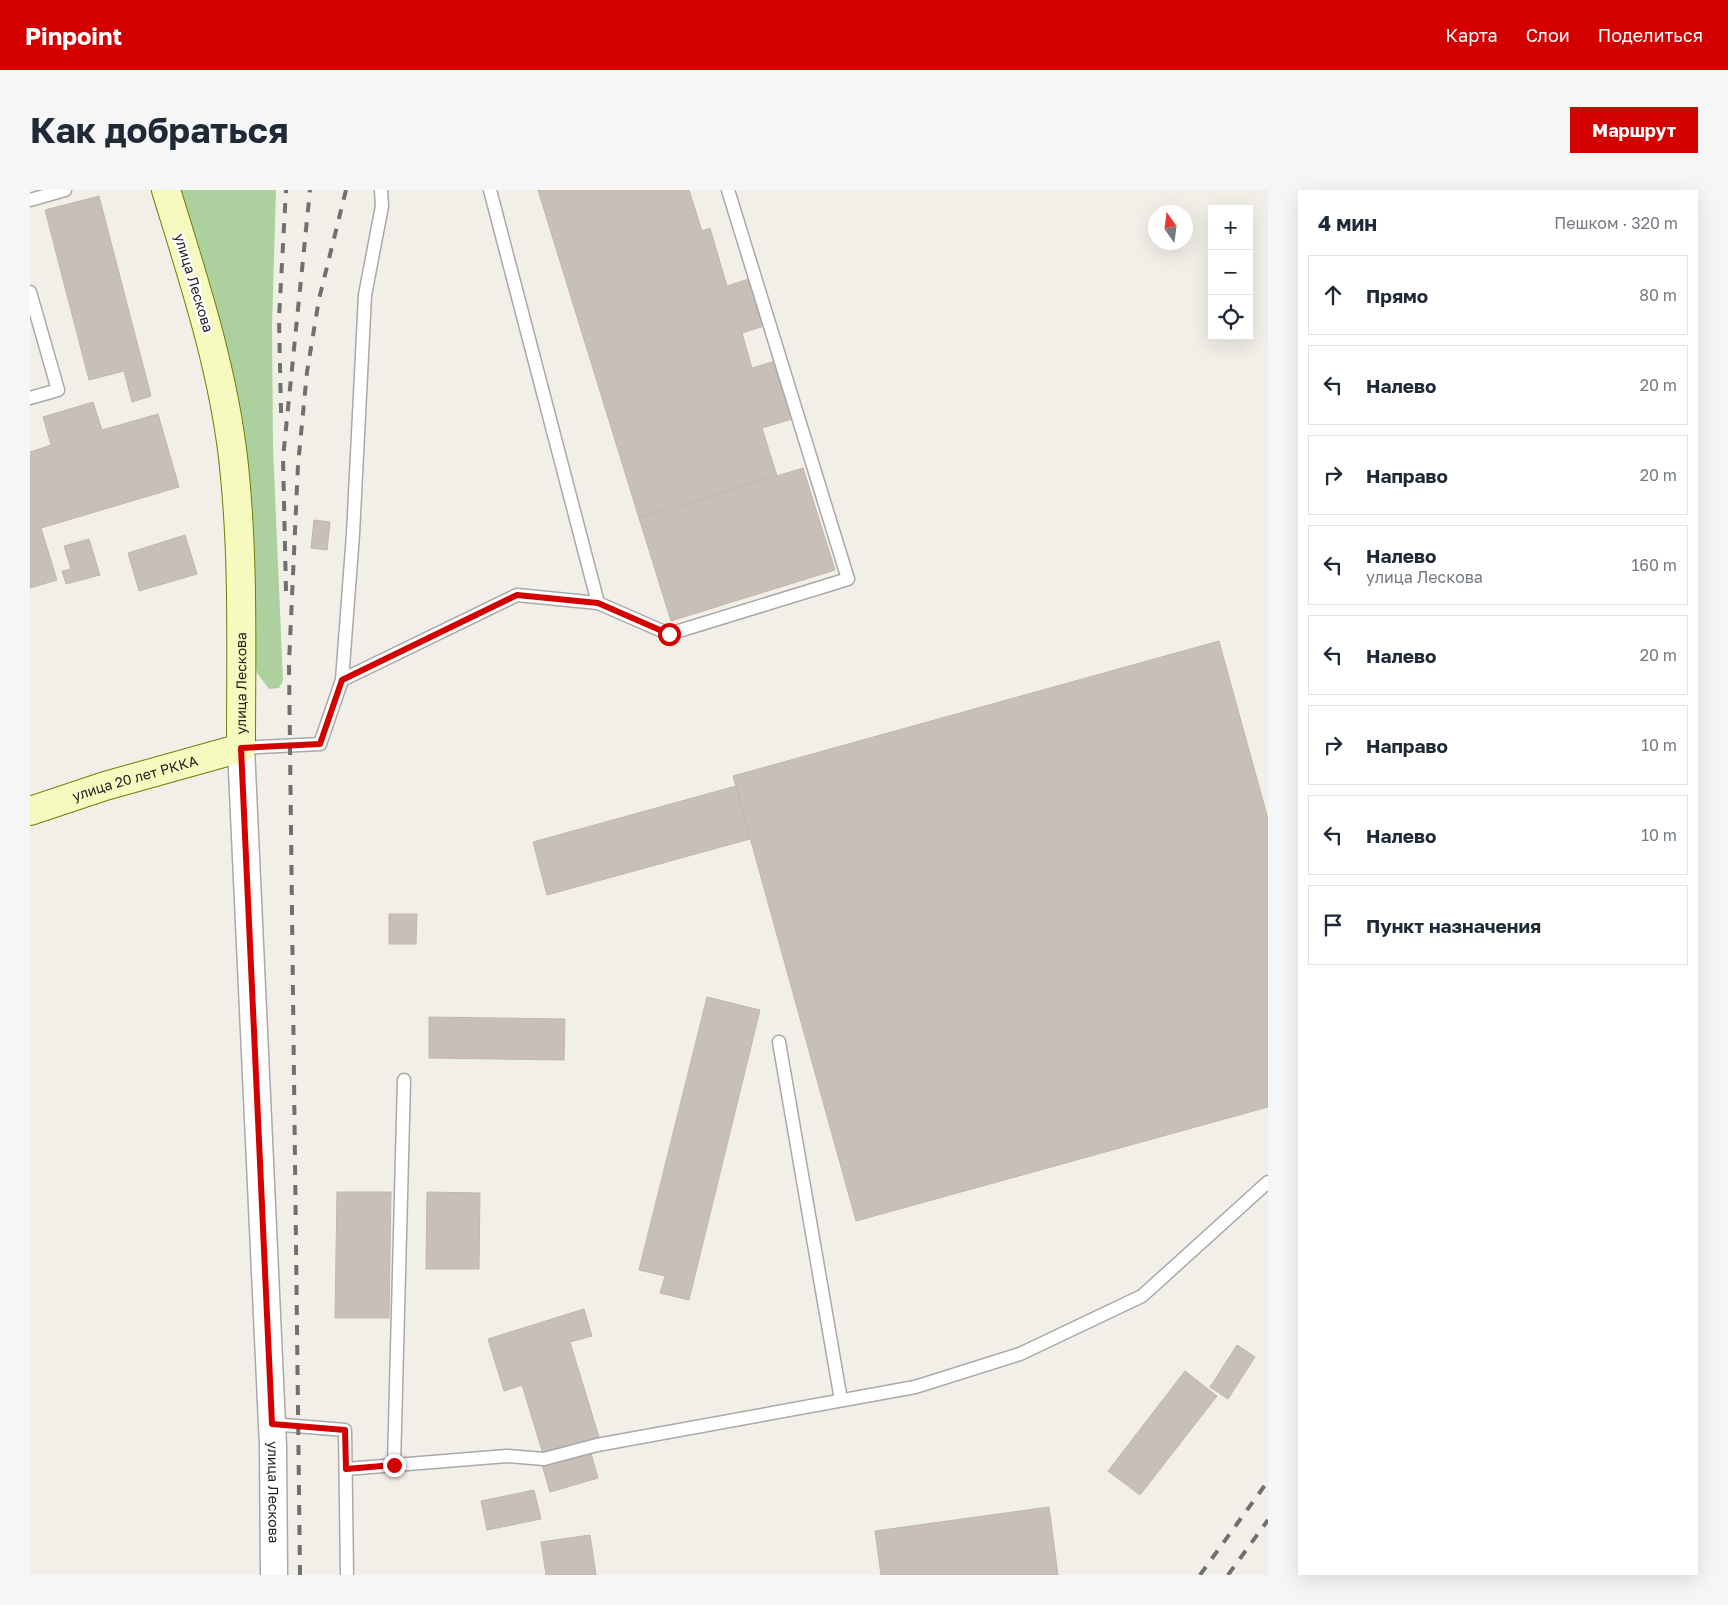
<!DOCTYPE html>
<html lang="ru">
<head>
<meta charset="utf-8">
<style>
  :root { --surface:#fff; --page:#f6f6f7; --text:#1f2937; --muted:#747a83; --line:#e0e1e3; --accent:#d40000 }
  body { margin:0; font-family:"Golos Text",sans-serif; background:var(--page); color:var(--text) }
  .controls { position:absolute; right:15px; top:15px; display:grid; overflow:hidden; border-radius:0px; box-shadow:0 5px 20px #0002 }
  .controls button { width:45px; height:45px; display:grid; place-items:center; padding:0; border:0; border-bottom:1px solid var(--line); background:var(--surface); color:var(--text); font:25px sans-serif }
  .compass { position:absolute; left:1118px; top:15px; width:45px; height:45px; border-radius:50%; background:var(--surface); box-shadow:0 5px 20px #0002; rotate:346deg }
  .stop { position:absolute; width:15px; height:15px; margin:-11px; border:4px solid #d40000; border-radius:50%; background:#fff }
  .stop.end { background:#d40000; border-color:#fff; box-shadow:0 1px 5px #0008 }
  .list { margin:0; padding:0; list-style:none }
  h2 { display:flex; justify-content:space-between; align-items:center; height:65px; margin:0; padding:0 20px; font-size:21px }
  h2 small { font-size:16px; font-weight:400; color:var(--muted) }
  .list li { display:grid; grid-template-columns:32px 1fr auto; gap:15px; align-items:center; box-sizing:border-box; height:80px; margin:0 10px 10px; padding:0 10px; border:1px solid var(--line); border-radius:0px }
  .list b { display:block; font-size:19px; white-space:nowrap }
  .list p { margin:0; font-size:16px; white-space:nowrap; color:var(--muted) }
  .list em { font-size:16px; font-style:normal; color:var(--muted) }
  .icon { flex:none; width:28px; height:28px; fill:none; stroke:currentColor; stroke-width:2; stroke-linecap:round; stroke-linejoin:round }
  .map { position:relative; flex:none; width:1238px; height:1385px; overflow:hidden; border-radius:0px }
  header { display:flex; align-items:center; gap:30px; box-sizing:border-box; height:70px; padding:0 25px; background:var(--accent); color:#fff }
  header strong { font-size:24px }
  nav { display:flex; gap:28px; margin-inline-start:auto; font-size:18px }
  .intro { display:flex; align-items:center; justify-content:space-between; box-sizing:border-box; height:120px; padding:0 30px }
  h1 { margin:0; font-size:35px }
  .button { padding:12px 22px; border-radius:0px; background:var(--accent); color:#fff; font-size:18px; font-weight:700 }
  main { display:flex; gap:30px; padding:0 30px }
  aside { flex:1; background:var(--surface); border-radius:0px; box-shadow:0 5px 20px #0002 }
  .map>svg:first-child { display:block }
</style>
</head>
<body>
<header>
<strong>Pinpoint</strong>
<nav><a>Карта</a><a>Слои</a><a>Поделиться</a></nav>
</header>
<div class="intro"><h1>Как добраться</h1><a class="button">Маршрут</a></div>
<main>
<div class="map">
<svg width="1238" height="1385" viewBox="0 0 1238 1385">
  <rect width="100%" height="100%" fill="#f2efe9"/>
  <path fill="#add19e" d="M145 0H246L242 136 243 257 253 491 249 498 239 499 227 483 221 460 219 419Z"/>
  <g fill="#c7bfb8" stroke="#c4b6ab">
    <path d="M508 0H659L672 41 680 38 697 96 719 89 734 136 712 143 722 178 745 171 762 229 732 238 747 286 609 328Z"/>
    <path d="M69 6 121 206 102 212 94 181 59 190 15 20Z"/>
    <path d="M63 212 72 240 128 224 149 297 11 338 27 390 0 398V262L21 255 13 227Z"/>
    <path d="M773 278 805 380 641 431 609 328Z"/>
    <path d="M284 330 300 332 297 360 281 358Z"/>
    <path d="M155 345 167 384 109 401 98 363Z"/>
    <path d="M59 349 70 385 36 394 32 381 41 379 34 356Z"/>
    <path d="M1189 451 1238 629V917L826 1031 703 586Z"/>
    <path d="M706 596 720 649 517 705 503 652Z"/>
    <path d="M359 724H387L386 754H359Z"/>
    <path d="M677 807 730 820 659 1110 630 1103 635 1086 609 1080Z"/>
    <path d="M399 827 535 829 534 870 399 868Z"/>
    <path d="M307 1002H361L359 1128H305Z"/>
    <path d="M397 1002 450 1003 449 1079H396Z"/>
    <path d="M554 1119 562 1146 540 1152 569 1247 513 1264 492 1195 474 1201 458 1149Z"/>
    <path d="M1207 1155 1225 1167 1198 1209 1180 1197Z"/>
    <path d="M1155 1181 1187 1206 1110 1305 1078 1281Z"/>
    <path d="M560 1260 568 1288 520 1302 512 1275Z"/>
    <path d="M504 1300 511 1329 457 1340 451 1311Z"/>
    <path d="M1019 1317 1028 1385H851L845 1341Z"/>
    <path d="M560 1345 566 1385H516L511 1352Z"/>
  </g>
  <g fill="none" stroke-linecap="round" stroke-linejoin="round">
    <defs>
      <g id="service">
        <path d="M460 0 568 413"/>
        <path d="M0 10 35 0"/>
        <path d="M0 102 28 200 0 208"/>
        <path d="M312 490 487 405 568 413 639 444 818 389 698 0"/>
        <path d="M211 558 290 554 312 490 323 344 335 105 352 16 351 0"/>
        <path d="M749 852 811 1210"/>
        <path d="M242 1234 315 1240 317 1385"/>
        <path d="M364 1275 374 890"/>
        <path d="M316 1279 477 1266 514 1269 567 1255 885 1197 990 1164 1112 1106 1238 992"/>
      </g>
      <g id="minor">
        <path id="s1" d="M211 558 243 1256 244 1385"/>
      </g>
      <g id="secondary">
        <path id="s2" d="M0 621 75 596 211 558C211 461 214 363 203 267 192 175 163 88 136 0"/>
      </g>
    </defs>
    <use href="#service" stroke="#a9a9a9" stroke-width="15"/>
    <use href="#minor" stroke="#a9a9a9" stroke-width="29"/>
    <use href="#secondary" stroke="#707d05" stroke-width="30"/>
    <use href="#service" stroke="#fff" stroke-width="12"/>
    <use href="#minor" stroke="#fff" stroke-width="26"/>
    <use href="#secondary" stroke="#f7fabf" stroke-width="28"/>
    <g stroke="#707070" stroke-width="4" stroke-dasharray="10 10" stroke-linecap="butt">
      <path d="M251 223 249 128 256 0"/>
      <path d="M256 401 253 268 280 0"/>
      <path d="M270 1385 259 473 268 275 277 182 289 109 316 0"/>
      <path d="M1170 1385 1238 1291"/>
      <path d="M1198 1385 1238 1330"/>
    </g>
  </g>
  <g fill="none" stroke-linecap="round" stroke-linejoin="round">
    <path stroke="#d40000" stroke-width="6" d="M364 1275 316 1279 315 1240 242 1234 211 558 290 554 312 490 487 405 568 413 639 444"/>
  </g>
  <g text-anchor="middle" stroke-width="4.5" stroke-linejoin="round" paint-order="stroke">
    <g font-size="14" fill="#222" stroke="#fff">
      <text transform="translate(164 93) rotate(73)" y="5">улица Лескова</text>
      <text dy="5" stroke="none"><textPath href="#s2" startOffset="285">улица Лескова</textPath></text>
      <text dy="5" stroke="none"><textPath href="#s2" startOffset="110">улица 20 лет РККА</textPath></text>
      <text dy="5" stroke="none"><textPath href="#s1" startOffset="745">улица Лескова</textPath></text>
    </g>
  </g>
</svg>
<div class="controls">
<button>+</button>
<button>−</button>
<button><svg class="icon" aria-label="locate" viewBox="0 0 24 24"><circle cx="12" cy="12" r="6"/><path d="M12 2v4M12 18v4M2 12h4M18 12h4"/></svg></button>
</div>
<svg class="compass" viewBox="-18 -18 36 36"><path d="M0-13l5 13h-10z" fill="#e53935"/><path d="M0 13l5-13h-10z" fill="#747a83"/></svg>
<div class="stop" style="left:639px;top:444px"></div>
<div class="stop end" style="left:364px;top:1275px"></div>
</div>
<aside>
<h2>4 мин<small>Пешком · 320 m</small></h2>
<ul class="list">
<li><svg class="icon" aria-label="ahead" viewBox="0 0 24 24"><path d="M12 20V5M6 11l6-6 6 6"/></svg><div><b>Прямо</b></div><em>80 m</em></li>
<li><svg class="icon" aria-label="left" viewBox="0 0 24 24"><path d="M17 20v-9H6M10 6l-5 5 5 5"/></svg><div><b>Налево</b></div><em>20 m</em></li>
<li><svg class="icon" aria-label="right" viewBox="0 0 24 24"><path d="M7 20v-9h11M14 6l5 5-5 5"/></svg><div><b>Направо</b></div><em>20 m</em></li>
<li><svg class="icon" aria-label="left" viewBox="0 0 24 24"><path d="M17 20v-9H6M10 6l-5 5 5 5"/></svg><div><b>Налево</b><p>улица Лескова</p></div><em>160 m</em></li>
<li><svg class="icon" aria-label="left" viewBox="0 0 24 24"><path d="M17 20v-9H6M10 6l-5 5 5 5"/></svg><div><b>Налево</b></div><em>20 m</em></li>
<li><svg class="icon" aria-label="right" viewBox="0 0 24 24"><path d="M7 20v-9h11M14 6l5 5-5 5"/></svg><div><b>Направо</b></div><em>10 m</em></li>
<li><svg class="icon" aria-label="left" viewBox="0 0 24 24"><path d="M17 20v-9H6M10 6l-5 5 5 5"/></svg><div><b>Налево</b></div><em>10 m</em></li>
<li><svg class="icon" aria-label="arrive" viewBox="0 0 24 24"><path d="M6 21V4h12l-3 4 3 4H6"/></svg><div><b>Пункт назначения</b></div></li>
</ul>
</aside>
</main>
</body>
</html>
